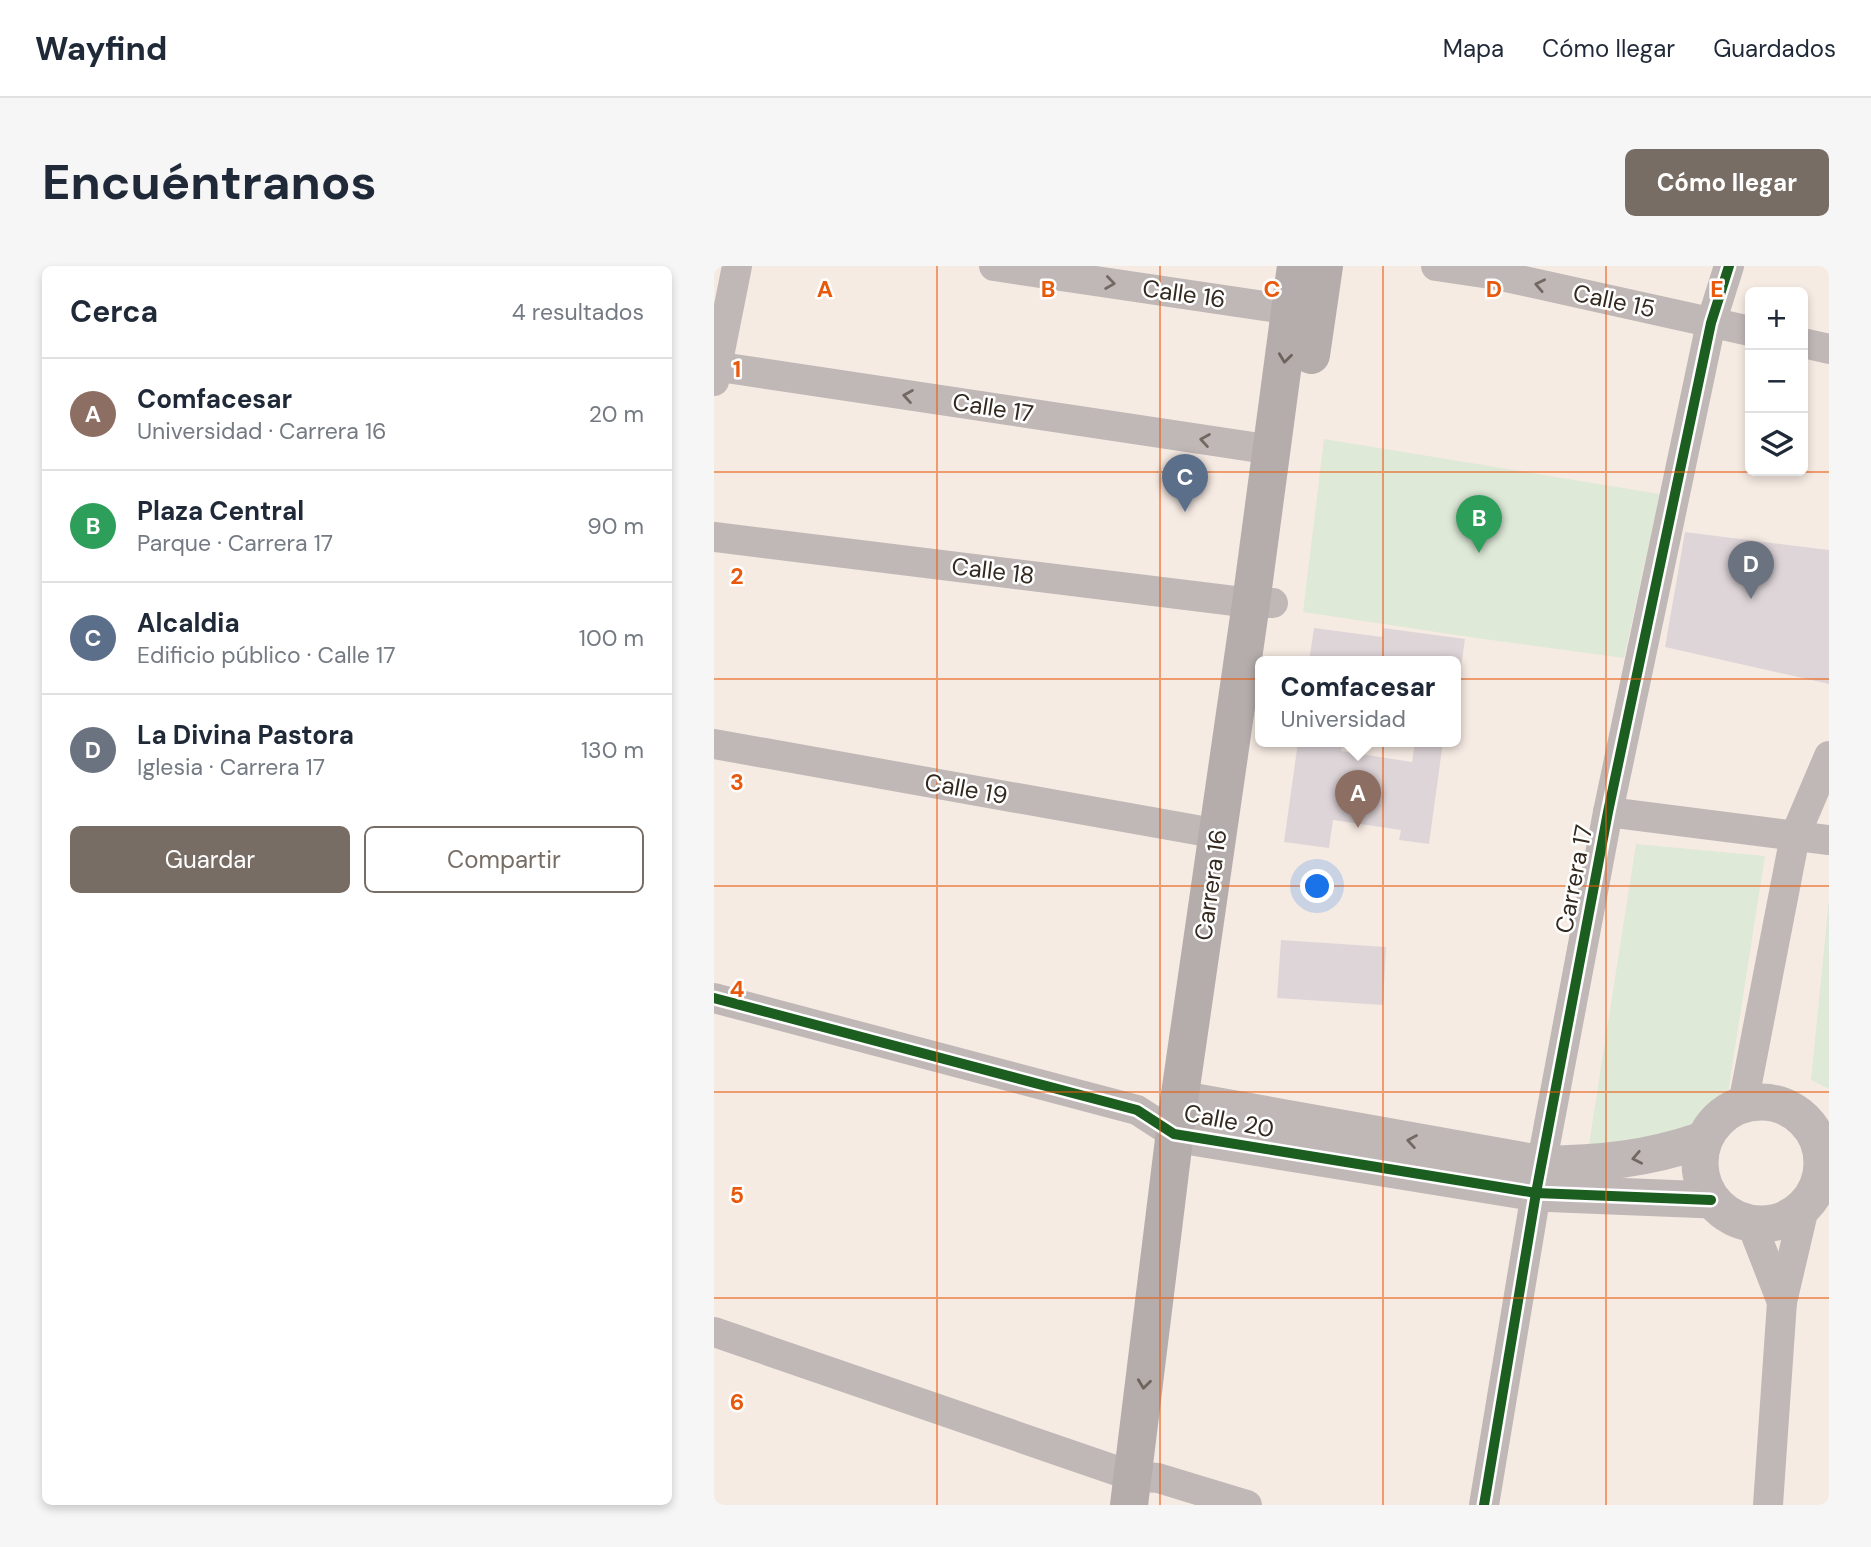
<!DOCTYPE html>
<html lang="es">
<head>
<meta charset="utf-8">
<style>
  :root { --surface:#fff; --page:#f6f6f7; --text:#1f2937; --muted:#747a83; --line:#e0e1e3; --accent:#786d64 }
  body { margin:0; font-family:"DM Sans",sans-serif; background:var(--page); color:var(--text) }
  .controls { position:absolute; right:21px; top:21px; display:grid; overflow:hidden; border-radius:10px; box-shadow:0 4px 10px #0003 }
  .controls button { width:63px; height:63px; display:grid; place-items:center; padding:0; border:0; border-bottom:2px solid var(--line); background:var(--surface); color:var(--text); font:35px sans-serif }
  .you { position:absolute; left:604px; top:621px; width:24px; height:24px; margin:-18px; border:5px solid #fff; border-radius:50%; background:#1a73e8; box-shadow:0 0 0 10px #1a73e833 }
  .badge { display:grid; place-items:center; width:46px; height:46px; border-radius:50%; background:var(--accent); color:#fff; font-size:23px; font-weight:700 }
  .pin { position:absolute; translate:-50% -58px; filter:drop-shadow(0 2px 4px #0008) }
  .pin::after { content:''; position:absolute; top:37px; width:24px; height:21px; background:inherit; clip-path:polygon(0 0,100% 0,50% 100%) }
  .popup { position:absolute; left:541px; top:390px; width:206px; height:91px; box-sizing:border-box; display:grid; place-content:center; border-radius:10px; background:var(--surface); filter:drop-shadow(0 2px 5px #0005); font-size:23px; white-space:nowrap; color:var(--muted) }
  .popup b { font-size:26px; color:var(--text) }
  .popup::after { content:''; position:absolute; left:50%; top:100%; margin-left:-14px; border:14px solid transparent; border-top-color:var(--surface) }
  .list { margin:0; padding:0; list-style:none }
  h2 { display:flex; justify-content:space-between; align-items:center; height:91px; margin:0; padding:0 28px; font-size:30px }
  h2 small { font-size:23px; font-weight:400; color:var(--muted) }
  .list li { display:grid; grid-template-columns:46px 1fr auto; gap:21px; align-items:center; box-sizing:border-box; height:112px; padding:0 28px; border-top:2px solid var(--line) }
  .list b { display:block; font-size:26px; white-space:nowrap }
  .list p { margin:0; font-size:23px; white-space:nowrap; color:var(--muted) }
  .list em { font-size:23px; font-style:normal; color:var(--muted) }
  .actions { display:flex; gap:14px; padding:21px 28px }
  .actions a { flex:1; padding:16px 0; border:2px solid var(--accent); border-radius:10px; text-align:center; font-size:24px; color:var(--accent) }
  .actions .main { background:var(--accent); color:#fff }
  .icon { flex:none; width:38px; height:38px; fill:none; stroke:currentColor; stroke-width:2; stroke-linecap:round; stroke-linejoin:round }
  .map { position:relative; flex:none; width:1115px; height:1239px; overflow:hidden; border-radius:10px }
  header { display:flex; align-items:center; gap:42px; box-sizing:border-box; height:98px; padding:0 35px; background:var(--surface); border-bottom:2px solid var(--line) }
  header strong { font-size:33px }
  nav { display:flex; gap:38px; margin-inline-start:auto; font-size:24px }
  .intro { display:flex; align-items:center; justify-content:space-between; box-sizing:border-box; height:168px; padding:0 42px }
  h1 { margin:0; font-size:49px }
  .button { padding:18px 32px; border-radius:10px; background:var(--accent); color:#fff; font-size:24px; font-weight:700 }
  main { display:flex; gap:42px; padding:0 42px }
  aside { flex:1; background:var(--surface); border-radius:10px; box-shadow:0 4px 10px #0003 }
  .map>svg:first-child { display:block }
</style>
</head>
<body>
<header>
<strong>Wayfind</strong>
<nav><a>Mapa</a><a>Cómo llegar</a><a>Guardados</a></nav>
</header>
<div class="intro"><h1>Encuéntranos</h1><a class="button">Cómo llegar</a></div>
<main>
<aside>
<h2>Cerca<small>4 resultados</small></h2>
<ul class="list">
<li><span class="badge" style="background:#8d6e63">A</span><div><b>Comfacesar</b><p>Universidad · Carrera 16</p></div><em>20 m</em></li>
<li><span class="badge" style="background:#2e9e5b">B</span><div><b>Plaza Central</b><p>Parque · Carrera 17</p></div><em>90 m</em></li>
<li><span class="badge" style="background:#5c6f8a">C</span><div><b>Alcaldia</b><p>Edificio público · Calle 17</p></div><em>100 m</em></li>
<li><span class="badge" style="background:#6b7280">D</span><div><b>La Divina Pastora</b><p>Iglesia · Carrera 17</p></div><em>130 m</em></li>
</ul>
<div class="actions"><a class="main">Guardar</a><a>Compartir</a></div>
</aside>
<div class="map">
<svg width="1115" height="1239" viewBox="0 0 1115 1239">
  <rect width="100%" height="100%" fill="#f6ebe3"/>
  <g fill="#dee9d7">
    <path d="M610 173 946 228 910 392 762 372 589 346Z"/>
    <path d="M922 578 1051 590 1013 833 986 850 975 865 873 891Z"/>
    <path d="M1115 633V823L1097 814Z"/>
  </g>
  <g fill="#ded5d8">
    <path d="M971 266 1115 284V418L951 381Z"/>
    <path d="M600 362 668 371 669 362 751 373 745 415 742 414V396H595Z"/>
    <path d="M584 476H628L627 485 698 496 701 476H729L715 578 685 574 687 564 619 554 615 582 570 576Z"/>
    <path d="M567 674 672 681 669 739 563 732Z"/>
  </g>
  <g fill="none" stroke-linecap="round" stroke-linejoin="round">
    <g stroke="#c0b8b6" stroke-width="30">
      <path d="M280 0 577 44"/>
      <path d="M722 0 783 9 1036 65"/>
      <path d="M1089 77 1115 83"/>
      <path d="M0 100 559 184"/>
      <path d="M0 115 23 0"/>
      <path d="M0 271 537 337H559"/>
      <path d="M0 478 505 568"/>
      <path d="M894 546 1115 574"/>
      <path d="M0 732 423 844 460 868"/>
      <path d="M1029 838 1081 570 1115 490"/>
      <path d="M1038 959 1068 1036"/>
      <path d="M0 1066 418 1210 444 1212 533 1239"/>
      <path d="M770 1239 822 927 894 546 997 57 1015 0"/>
      <path d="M1054 1239 1068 1036 1090 942"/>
    </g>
    <g stroke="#c0b8b6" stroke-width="37">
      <path d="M465 833 828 898C886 898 933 893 989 874"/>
      <circle cx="1047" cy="897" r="61"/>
      <path d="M460 868 822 927 997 934"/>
    </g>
    <g stroke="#b5adac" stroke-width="38">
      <path d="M597 89 610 0"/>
      <path d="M415 1239 463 849 537 337 582 0"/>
    </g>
    <defs>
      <g id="cycleway">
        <path d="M0 732 423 844 460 868 822 927 997 934"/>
        <path d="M770 1239 822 927 894 546 997 57 1015 0"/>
      </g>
    </defs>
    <use href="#cycleway" stroke="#fff" stroke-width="15"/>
    <use href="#cycleway" stroke="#1b5e20" stroke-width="10"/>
  </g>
  <defs><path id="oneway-chevron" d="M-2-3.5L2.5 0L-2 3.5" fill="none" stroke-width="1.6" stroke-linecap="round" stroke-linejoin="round" transform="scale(1.75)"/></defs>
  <g stroke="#736963">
    <use href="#oneway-chevron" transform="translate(396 17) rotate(8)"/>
    <use href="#oneway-chevron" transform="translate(826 19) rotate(-168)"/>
    <use href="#oneway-chevron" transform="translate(194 130) rotate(-171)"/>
    <use href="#oneway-chevron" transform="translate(491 174) rotate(-171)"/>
    <use href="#oneway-chevron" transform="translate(698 875) rotate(-170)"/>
    <use href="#oneway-chevron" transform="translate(923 892) rotate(169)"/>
  </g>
  <g stroke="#6e645e">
    <use href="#oneway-chevron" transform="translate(571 92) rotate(97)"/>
    <use href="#oneway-chevron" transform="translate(430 1118) rotate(97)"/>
  </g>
  <path fill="none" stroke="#e8590c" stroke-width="2" stroke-opacity="0.55" d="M223 0V1239M446 0V1239M669 0V1239M892 0V1239M0 206H1115M0 413H1115M0 620H1115M0 826H1115M0 1032H1115"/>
  <g text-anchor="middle" stroke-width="5" stroke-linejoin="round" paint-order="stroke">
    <g font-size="24" fill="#34291f" stroke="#fff">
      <text transform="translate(470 28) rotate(8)" y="8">Calle 16</text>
      <text transform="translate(900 35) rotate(12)" y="8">Calle 15</text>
      <text transform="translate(279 142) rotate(9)" y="8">Calle 17</text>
      <text transform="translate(279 305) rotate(7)" y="8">Calle 18</text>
      <text transform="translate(252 523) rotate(10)" y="8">Calle 19</text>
      <text transform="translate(860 613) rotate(-79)" y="8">Carrera 17</text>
      <text transform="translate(497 619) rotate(-82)" y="8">Carrera 16</text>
      <text transform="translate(515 855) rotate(11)" y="8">Calle 20</text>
    </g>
  </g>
  <g font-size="23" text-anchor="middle" font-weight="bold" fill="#e8590c" stroke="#fff" stroke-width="5" stroke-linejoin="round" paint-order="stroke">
    <text x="111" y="31">A</text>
    <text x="334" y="31">B</text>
    <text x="558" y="31">C</text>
    <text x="780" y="31">D</text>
    <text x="1003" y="31">E</text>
    <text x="23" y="111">1</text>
    <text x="23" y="318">2</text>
    <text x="23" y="524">3</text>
    <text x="23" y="731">4</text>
    <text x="23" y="937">5</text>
    <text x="23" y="1144">6</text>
  </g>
</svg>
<div class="controls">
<button>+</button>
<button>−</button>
<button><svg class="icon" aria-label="layers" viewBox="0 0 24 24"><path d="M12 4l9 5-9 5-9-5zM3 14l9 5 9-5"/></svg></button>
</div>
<div class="you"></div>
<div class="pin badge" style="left:644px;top:562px;background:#8d6e63">A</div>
<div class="popup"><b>Comfacesar</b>Universidad</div>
<div class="pin badge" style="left:765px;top:287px;background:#2e9e5b">B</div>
<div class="pin badge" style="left:471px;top:246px;background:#5c6f8a">C</div>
<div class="pin badge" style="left:1037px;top:333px;background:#6b7280">D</div>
</div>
</main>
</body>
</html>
